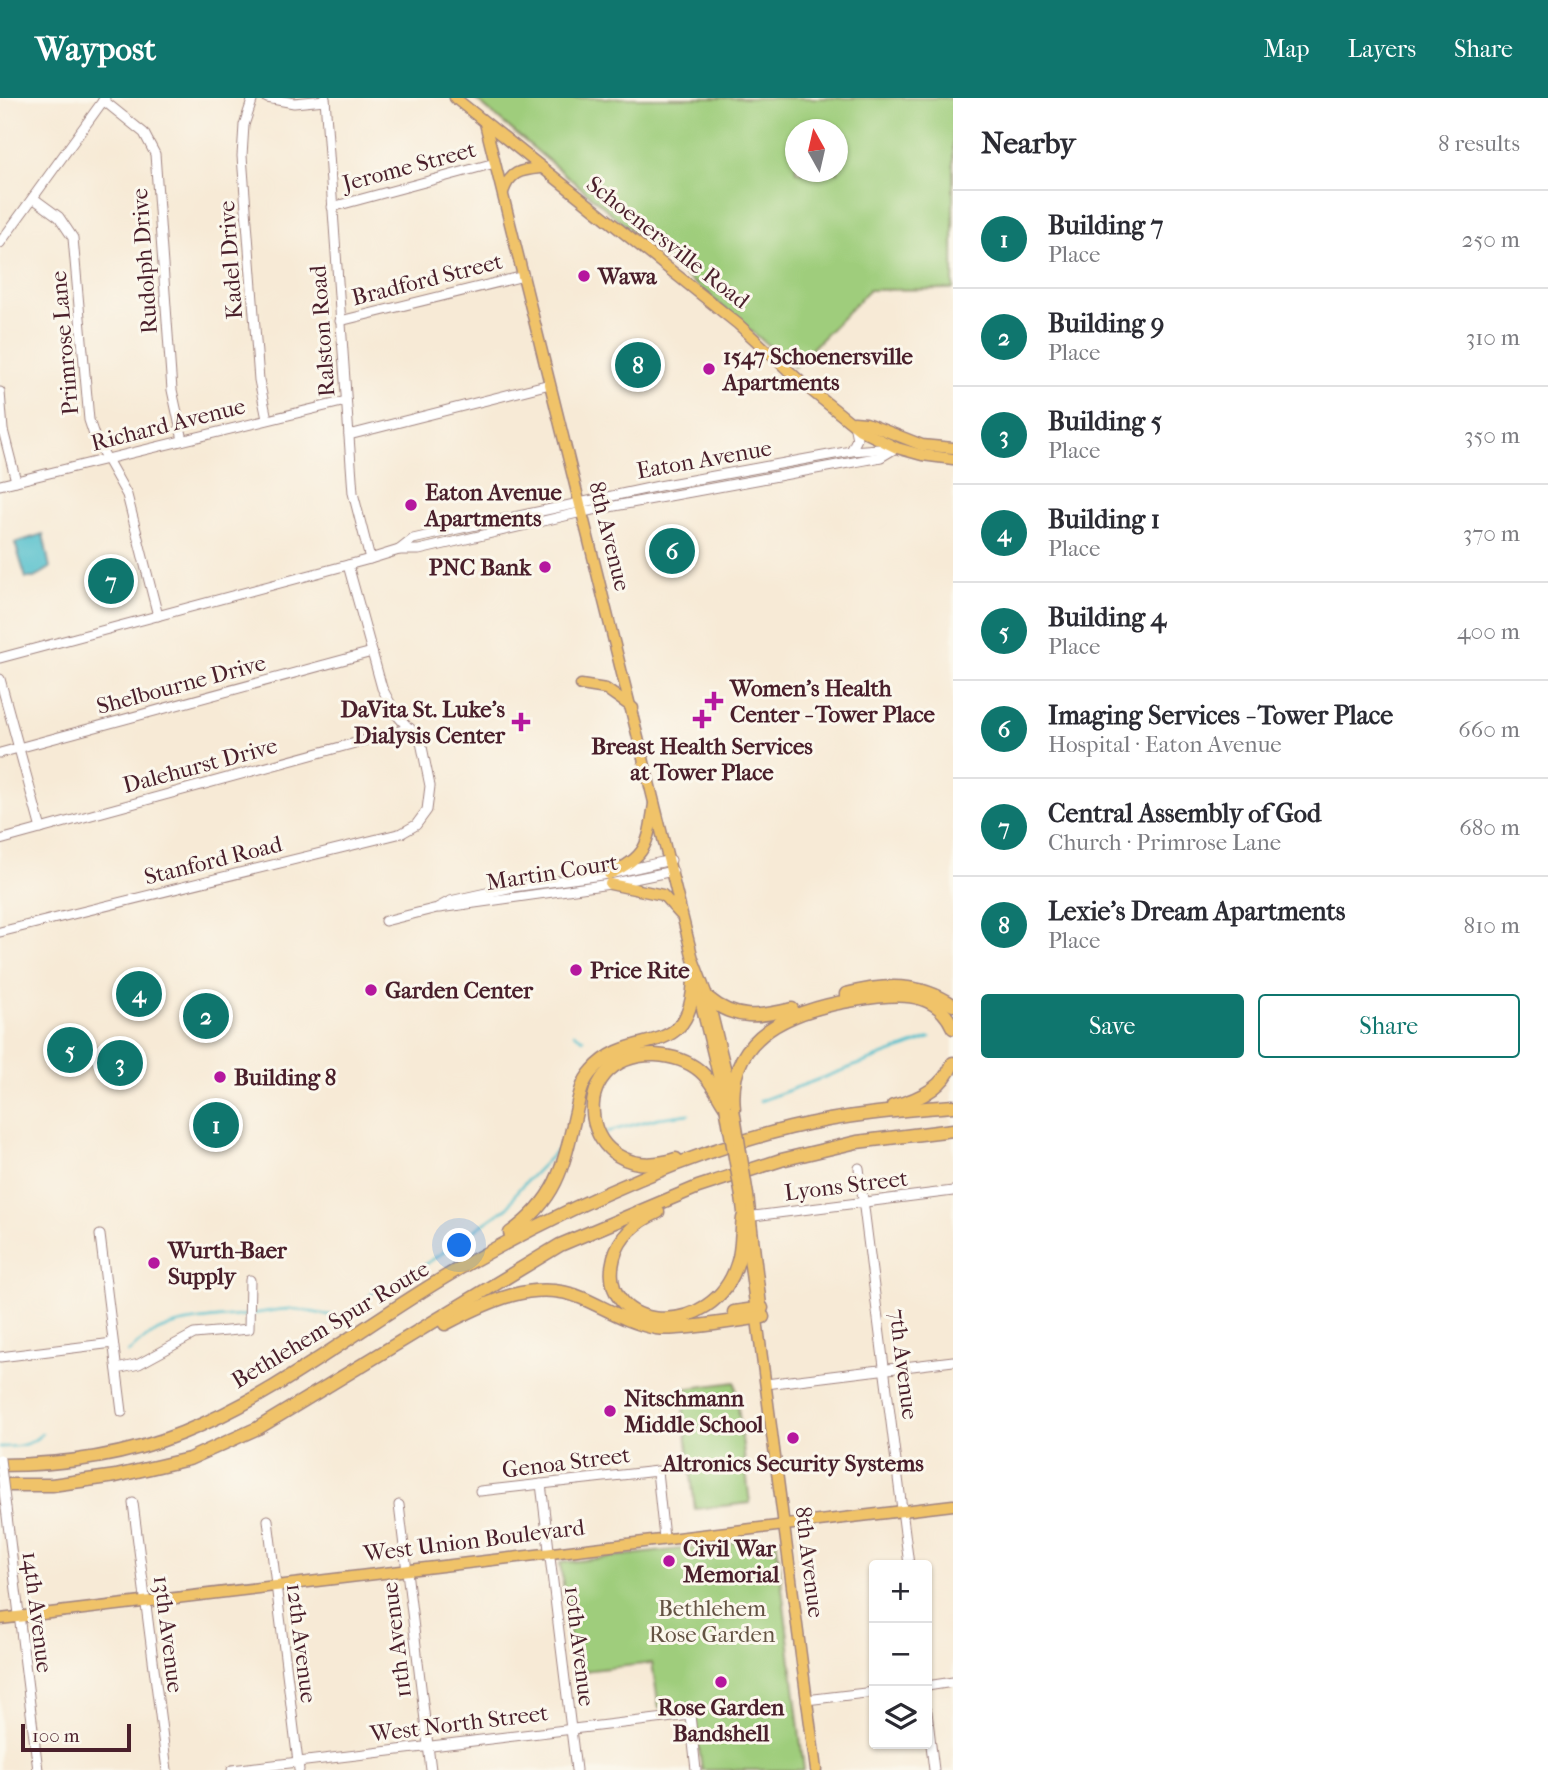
<!DOCTYPE html>
<html lang="en">
<head>
<meta charset="utf-8">
<style>
  :root { --surface:#fff; --page:#f2f2f3; --text:#2b2b33; --muted:#7c7c81; --line:#e1e1e2; --accent:#0f766e }
  body { margin:0; font-family:"IM FELL French Canon",serif; background:var(--page); color:var(--text) }
  .controls { position:absolute; right:21px; bottom:21px; display:grid; overflow:hidden; border-radius:7px; box-shadow:0 2px 5px #0004 }
  .controls button { width:63px; height:63px; display:grid; place-items:center; padding:0; border:0; border-bottom:2px solid var(--line); background:var(--surface); color:var(--text); font:35px sans-serif }
  .compass { position:absolute; left:785px; top:21px; width:63px; height:63px; border-radius:50%; background:var(--surface); box-shadow:0 2px 5px #0004; rotate:352deg }
  .scale { position:absolute; left:21px; bottom:18px; width:110px; box-sizing:border-box; padding-left:7px; border:4px solid #4a1f2b; border-top:0; font-size:19px; line-height:24px; white-space:nowrap; color:#4a1f2b; -webkit-text-stroke:5px #fbf7ec; paint-order:stroke }
  .you { position:absolute; left:460px; top:1148px; width:24px; height:24px; margin:-18px; border:5px solid #fff; border-radius:50%; background:#1a73e8; box-shadow:0 0 0 10px #1a73e833 }
  .badge { display:grid; place-items:center; width:46px; height:46px; border-radius:50%; background:var(--accent); color:#fff; font-size:23px; font-weight:700 }
  .pin { position:absolute; translate:-50% -50%; border:4px solid #fff; box-shadow:0 2px 7px #0006 }
  .list { margin:0; padding:0; list-style:none }
  h2 { display:flex; justify-content:space-between; align-items:center; height:91px; margin:0; padding:0 28px; font-size:30px }
  h2 small { font-size:23px; font-weight:400; color:var(--muted) }
  .list li { display:grid; grid-template-columns:46px 1fr auto; gap:21px; align-items:center; box-sizing:border-box; height:98px; padding:0 28px; border-top:2px solid var(--line) }
  .list b { display:block; font-size:26px; white-space:nowrap }
  .list p { margin:0; font-size:23px; white-space:nowrap; color:var(--muted) }
  .list em { font-size:23px; font-style:normal; color:var(--muted) }
  .actions { display:flex; gap:14px; padding:21px 28px }
  .actions a { flex:1; padding:16px 0; border:2px solid var(--accent); border-radius:7px; text-align:center; font-size:24px; color:var(--accent) }
  .actions .main { background:var(--accent); color:#fff }
  .icon { flex:none; width:38px; height:38px; fill:none; stroke:currentColor; stroke-width:2; stroke-linecap:round; stroke-linejoin:round }
  .map { position:relative; flex:none; width:953px; height:1672px; overflow:hidden }
  header { display:flex; align-items:center; gap:42px; box-sizing:border-box; height:98px; padding:0 35px; background:var(--accent); color:#fff }
  header strong { font-size:33px }
  nav { display:flex; gap:38px; margin-inline-start:auto; font-size:24px }
  main { display:flex }
  aside { flex:1; background:var(--surface) }
  .map>svg:first-child { display:block }
</style>
</head>
<body>
<header>
<strong>Waypost</strong>
<nav><a>Map</a><a>Layers</a><a>Share</a></nav>
</header>
<main>
<div class="map">
<svg width="953" height="1672" viewBox="0 0 953 1672">
  <rect width="100%" height="100%" fill="#fbf7ec"/>
  <filter id="ink" filterUnits="userSpaceOnUse"><feTurbulence type="fractalNoise" baseFrequency=".0143" numOctaves="2"/><feDisplacementMap in="SourceGraphic" scale="14" xChannelSelector="R" yChannelSelector="G"/><feConvolveMatrix kernelMatrix="1 2 1 2 8 2 1 2 1" color-interpolation-filters="sRGB"/></filter>
  <filter id="wash" filterUnits="userSpaceOnUse"><feTurbulence type="fractalNoise" baseFrequency=".00686" numOctaves="4" result="noise"/><feDisplacementMap in="SourceGraphic" scale="28" xChannelSelector="R" yChannelSelector="G"/><feGaussianBlur stdDeviation="1.57" result="paint"/><feColorMatrix in="noise" values="0 0 0 0 0 0 0 0 0 0 0 0 0 0 0 0 0 1.4 0 .05"/><feComposite in="paint" operator="in"/></filter>
  <g filter="url(#wash)">
    <rect width="100%" height="100%" fill="#f7ead6"/>
    <g fill="#9fcd7b" stroke="#747653" stroke-width="2" fill-rule="evenodd">
      <path d="M474 0H953V191L869 192 794 269ZM796 32H838V74H796Z"/>
      <path d="M735 1284 750 1405 695 1411 681 1291Z"/>
      <path d="M776 1440 804 1672H702L694 1615 686 1607 659 1610 652 1565 575 1574 560 1465Z"/>
    </g>
    <path fill="#53bfcc" stroke="#4e6f7c" stroke-width="2" d="M43 436 50 470 34 480H26L15 445Z"/>
    <g fill="none" stroke-linecap="round" stroke-linejoin="round">
      <g stroke="#53bfcc" stroke-width="2.5">
        <path d="M574 935 583 941"/>
        <path d="M760 1003 930 940"/>
        <path d="M607 1034 658 1020 689 1016"/>
        <path d="M128 1255C161 1221 195 1223 239 1218 255 1216 271 1212 287 1211 311 1211 333 1223 357 1214L374 1193 399 1185 508 1109 517 1093 558 1051"/>
        <path d="M0 1349C15 1349 32 1348 42 1335"/>
      </g>
    </g>
  </g>
  <g filter="url(#ink)">
    <g fill="none" stroke-linecap="round" stroke-linejoin="round">
      <defs>
        <g id="minor">
          <path d="M253 0 244 27 242 58 259 282 267 321"/>
          <path d="M267 0 294 5 325 2"/>
          <path d="M325 0 353 395 370 461"/>
          <path d="M103 2 144 35 155 56 172 292 183 342"/>
          <path d="M33 100 59 119 73 140 89 322 95 340 127 397 158 518"/>
          <path d="M332 109 495 65"/>
          <path d="M0 145 105 0"/>
          <path d="M340 223 524 178"/>
          <path d="M0 294 3 332 16 383"/>
          <path d="M349 337 550 286"/>
          <path d="M851 353 857 341 854 326"/>
          <path d="M0 387 346 303"/>
          <path d="M399 452H419L582 414 881 359 896 350"/>
          <path d="M0 560 370 461 399 452 413 441 448 433 659 388 851 353 893 350"/>
          <path d="M0 581 41 731"/>
          <path d="M0 655 372 554"/>
          <path d="M0 742 410 630"/>
          <path d="M439 810 610 786 673 773"/>
          <path d="M385 823 437 810 450 803 513 789 609 776 671 762"/>
          <path d="M0 834 402 735 416 727 427 712 430 688 421 644 396 616 382 590 348 467"/>
          <path d="M859 1070 909 1467"/>
          <path d="M746 1119 953 1093"/>
          <path d="M100 1137 122 1314"/>
          <path d="M0 1259 113 1245"/>
          <path d="M117 1271 139 1266 194 1236 249 1231 250 1182"/>
          <path d="M766 1286 953 1263"/>
          <path d="M541 1386 576 1672"/>
          <path d="M480 1393 657 1373 664 1440"/>
          <path d="M133 1405 167 1672"/>
          <path d="M399 1407 431 1672"/>
          <path d="M6 1410 38 1672"/>
          <path d="M268 1422 299 1672"/>
          <path d="M927 1588 953 1584"/>
          <path d="M806 1602 874 1594"/>
          <path d="M927 1614 934 1672"/>
          <path d="M232 1672 690 1617 696 1672"/>
        </g>
        <g id="major">
          <path d="M455 0 738 226 802 285 860 332 897 350 922 357 953 361"/>
          <path d="M485 25 693 861 708 900 731 994"/>
          <path d="M503 94C510 74 520 72 540 70"/>
          <path d="M854 324 866 325 922 347 953 350"/>
          <path d="M581 587 606 591 633 610"/>
          <path d="M609 776C647 759 648 746 654 706"/>
          <path d="M610 786 663 797 680 816"/>
          <path d="M696 885 724 1002"/>
          <path d="M748 1097 762 1216"/>
          <path d="M741 1099 816 1672"/>
          <path d="M0 1521 953 1407"/>
        </g>
        <g id="highway">
          <path d="M846 896C884 886 919 884 953 907"/>
          <path d="M708 900C735 923 760 919 792 911"/>
          <path d="M893 1008C918 1002 943 990 953 965"/>
          <path d="M734 1011C726 936 794 912 854 902 890 896 936 889 953 930"/>
          <path d="M676 1061C578 1092 561 955 655 957 672 958 687 962 700 973 711 982 717 996 725 1008"/>
          <path d="M658 1114C638 1123 620 1137 614 1159 594 1235 715 1246 738 1163 742 1150 741 1134 743 1120"/>
          <path d="M510 1135C556 1102 563 1071 575 1018 579 1002 580 986 592 973 633 926 692 967 694 878"/>
          <path d="M734 1214 762 1210"/>
          <path d="M445 1226C487 1204 535 1180 582 1200 607 1211 629 1225 656 1230 679 1233 737 1222 763 1219"/>
          <path d="M0 1367C61 1367 125 1358 182 1335 285 1294 372 1219 469 1165 567 1110 681 1057 790 1030 844 1017 898 1012 953 1008"/>
          <path d="M0 1387H52L116 1378 189 1361 258 1330 560 1147 698 1089 781 1062 857 1044 953 1032"/>
        </g>
      </defs>
      <use href="#minor" stroke="#a08480" stroke-width="11"/>
      <use href="#major" stroke="#a08480" stroke-width="13"/>
      <use href="#highway" stroke="#a08480" stroke-width="15"/>
      <use href="#minor" stroke="#fff" stroke-width="9"/>
      <use href="#major" stroke="#f0c369" stroke-width="10"/>
      <use href="#highway" stroke="#f0c369" stroke-width="12"/>
      <defs>
        <path id="minor-bridge" d="M0 1361 6 1410"/>
        <g id="major-bridge">
          <path d="M725 1008 741 1099"/>
          <path d="M734 1011 748 1097"/>
        </g>
      </defs>
      <use href="#minor-bridge" stroke="#a08480" stroke-width="11" stroke-linecap="butt"/>
      <use href="#major-bridge" stroke="#a08480" stroke-width="13" stroke-linecap="butt"/>
      <use href="#minor-bridge" stroke="#fff" stroke-width="9"/>
      <use href="#major-bridge" stroke="#f0c369" stroke-width="10"/>
    </g>
  </g>
  <g fill="#b5179e" stroke="#fbf7ec" stroke-width="2.5">
    <circle cx="584" cy="178" r="7"/>
    <circle cx="709" cy="271" r="7"/>
    <circle cx="411" cy="407" r="7"/>
    <circle cx="545" cy="469" r="7"/>
    <path d="M710.5 592.5h7v7h7v7h-7v7h-7v-7h-7v-7h7z"/>
    <path d="M698.5 610.5h7v7h7v7h-7v7h-7v-7h-7v-7h7z"/>
    <path d="M517.5 613.5h7v7h7v7h-7v7h-7v-7h-7v-7h7z"/>
    <circle cx="576" cy="872" r="7"/>
    <circle cx="371" cy="892" r="7"/>
    <circle cx="220" cy="979" r="7"/>
    <circle cx="154" cy="1165" r="7"/>
    <circle cx="610" cy="1313" r="7"/>
    <circle cx="793" cy="1340" r="7"/>
    <circle cx="669" cy="1463" r="7"/>
    <circle cx="721" cy="1584" r="7"/>
  </g>
  <g text-anchor="middle" stroke-width="6" stroke-linejoin="round" paint-order="stroke">
    <g font-size="23" fill="#4a1f2b" stroke="#fbf7ec">
      <text transform="translate(409 68) rotate(-15)" y="8">Jerome Street</text>
      <text transform="translate(668 144) rotate(38)" y="8">Schoenersville Road</text>
      <text transform="translate(230 162) rotate(-94)" y="8">Kadel Drive</text>
      <text transform="translate(144 163) rotate(-94)" y="8">Rudolph Drive</text>
      <text transform="translate(427 181) rotate(-14)" y="8">Bradford Street</text>
      <text transform="translate(322 233) rotate(-94)" y="8">Ralston Road</text>
      <text transform="translate(64 245) rotate(-95)" y="8">Primrose Lane</text>
      <text transform="translate(168 326) rotate(-14)" y="8">Richard Avenue</text>
      <text transform="translate(704 361) rotate(-10)" y="8">Eaton Avenue</text>
      <text transform="translate(610 438) rotate(76)" y="8">8th Avenue</text>
      <text transform="translate(181 586) rotate(-15)" y="8">Shelbourne Drive</text>
      <text transform="translate(200 667) rotate(-15)" y="8">Dalehurst Drive</text>
      <text transform="translate(213 762) rotate(-14)" y="8">Stanford Road</text>
      <text transform="translate(552 774) rotate(-9)" y="8">Martin Court</text>
      <text transform="translate(846 1087) rotate(-7)" y="8">Lyons Street</text>
      <text transform="translate(330 1226) rotate(-31)" y="8">Bethlehem Spur Route</text>
      <text transform="translate(904 1266) rotate(83)" y="8">7th Avenue</text>
      <text transform="translate(566 1364) rotate(-7)" y="8">Genoa Street</text>
      <text transform="translate(474 1442) rotate(-7)" y="8">West Union Boulevard</text>
      <text transform="translate(810 1464) rotate(83)" y="8">8th Avenue</text>
      <text transform="translate(38 1514) rotate(83)" y="8">14th Avenue</text>
      <text transform="translate(169 1536) rotate(83)" y="8">13th Avenue</text>
      <text transform="translate(396 1542) rotate(-97)" y="8">11th Avenue</text>
      <text transform="translate(302 1545) rotate(83)" y="8">12th Avenue</text>
      <text transform="translate(580 1548) rotate(83)" y="8">10th Avenue</text>
      <text transform="translate(459 1625) rotate(-7)" y="8">West North Street</text>
    </g>
    <g font-size="23" font-weight="bold" fill="#4a1f2b" stroke="#fbf7ec" text-anchor="start">
      <text x="598" y="186">Wawa</text>
      <text x="723" y="266">1547 Schoenersville<tspan x="723" dy="26">Apartments</tspan></text>
      <text x="425" y="402">Eaton Avenue<tspan x="425" dy="26">Apartments</tspan></text>
      <text x="531" y="477" text-anchor="end">PNC Bank</text>
      <text x="730" y="598">Women’s Health<tspan x="730" dy="26">Center - Tower Place</tspan></text>
      <text x="505" y="619" text-anchor="end">DaVita St. Luke's<tspan x="505" dy="26">Dialysis Center</tspan></text>
      <text x="702" y="656" text-anchor="middle">Breast Health Services<tspan x="702" dy="26">at Tower Place</tspan></text>
      <text x="590" y="880">Price Rite</text>
      <text x="385" y="900">Garden Center</text>
      <text x="234" y="987">Building 8</text>
      <text x="168" y="1160">Wurth-Baer<tspan x="168" dy="26">Supply</tspan></text>
      <text x="624" y="1308">Nitschmann<tspan x="624" dy="26">Middle School</tspan></text>
      <text x="793" y="1373" text-anchor="middle">Altronics Security Systems</text>
      <text x="683" y="1458">Civil War<tspan x="683" dy="26">Memorial</tspan></text>
      <text x="721" y="1617" text-anchor="middle">Rose Garden<tspan x="721" dy="26">Bandshell</tspan></text>
    </g>
    <g font-size="23" fill="#645343" stroke="#fbf7ec">
      <text x="712" y="1518">Bethlehem<tspan x="712" dy="26">Rose Garden</tspan></text>
    </g>
  </g>
</svg>
<div class="controls">
<button>+</button>
<button>−</button>
<button><svg class="icon" aria-label="layers" viewBox="0 0 24 24"><path d="M12 4l9 5-9 5-9-5zM3 14l9 5 9-5"/></svg></button>
</div>
<svg class="compass" viewBox="-18 -18 36 36"><path d="M0-13l5 13h-10z" fill="#e53935"/><path d="M0 13l5-13h-10z" fill="#7c7c81"/></svg>
<div class="scale">100 m</div>
<div class="you"></div>
<div class="pin badge" style="left:216px;top:1027px">1</div>
<div class="pin badge" style="left:206px;top:918px">2</div>
<div class="pin badge" style="left:120px;top:965px">3</div>
<div class="pin badge" style="left:139px;top:896px">4</div>
<div class="pin badge" style="left:70px;top:952px">5</div>
<div class="pin badge" style="left:672px;top:453px">6</div>
<div class="pin badge" style="left:111px;top:483px">7</div>
<div class="pin badge" style="left:638px;top:267px">8</div>
</div>
<aside>
<h2>Nearby<small>8 results</small></h2>
<ul class="list">
<li><span class="badge">1</span><div><b>Building 7</b><p>Place</p></div><em>250 m</em></li>
<li><span class="badge">2</span><div><b>Building 9</b><p>Place</p></div><em>310 m</em></li>
<li><span class="badge">3</span><div><b>Building 5</b><p>Place</p></div><em>350 m</em></li>
<li><span class="badge">4</span><div><b>Building 1</b><p>Place</p></div><em>370 m</em></li>
<li><span class="badge">5</span><div><b>Building 4</b><p>Place</p></div><em>400 m</em></li>
<li><span class="badge">6</span><div><b>Imaging Services - Tower Place</b><p>Hospital · Eaton Avenue</p></div><em>660 m</em></li>
<li><span class="badge">7</span><div><b>Central Assembly of God</b><p>Church · Primrose Lane</p></div><em>680 m</em></li>
<li><span class="badge">8</span><div><b>Lexie's Dream Apartments</b><p>Place</p></div><em>810 m</em></li>
</ul>
<div class="actions"><a class="main">Save</a><a>Share</a></div>
</aside>
</main>
</body>
</html>
